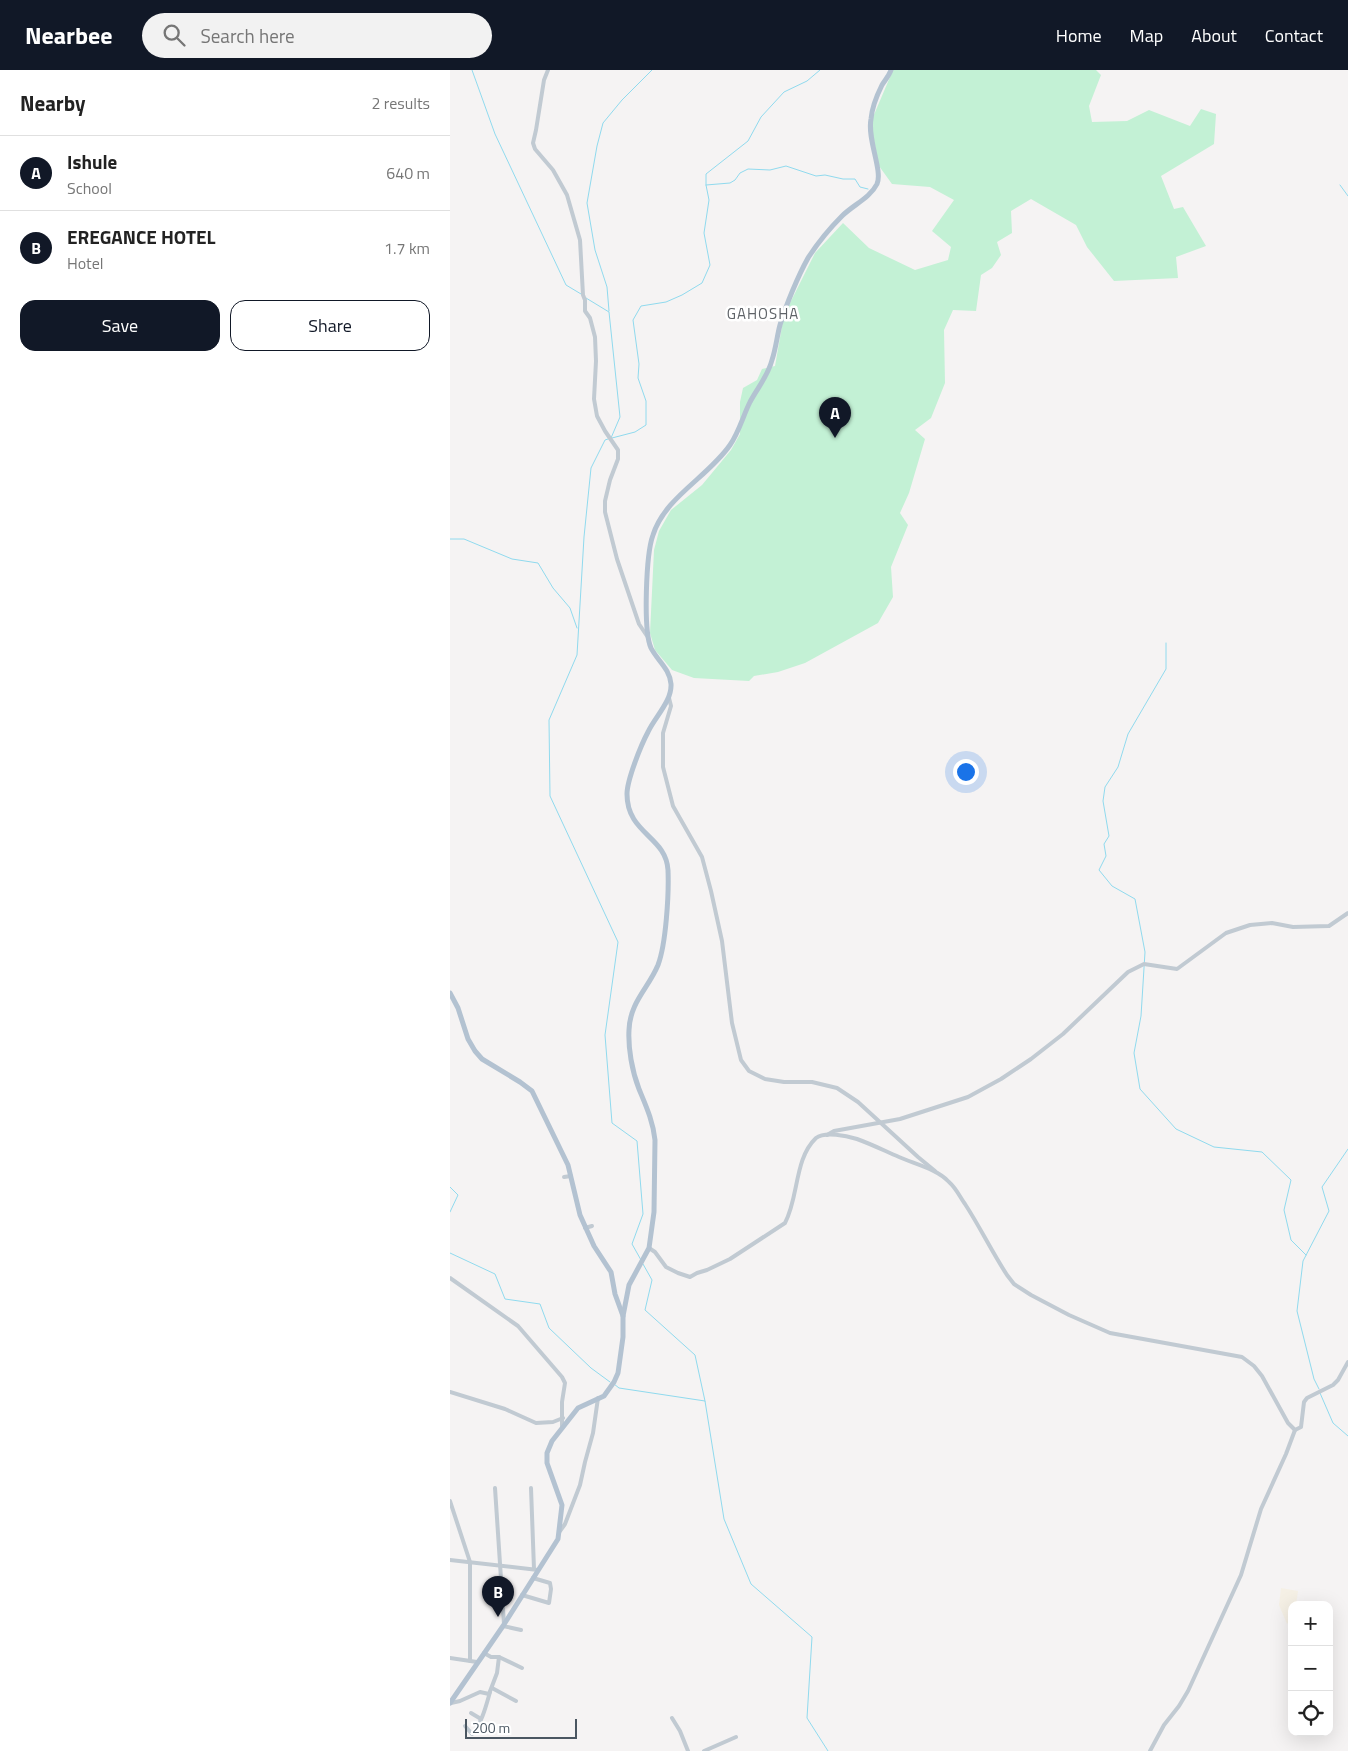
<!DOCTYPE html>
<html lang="en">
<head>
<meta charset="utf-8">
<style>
  :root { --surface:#fff; --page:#f2f2f2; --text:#222; --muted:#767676; --line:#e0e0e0; --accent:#111827 }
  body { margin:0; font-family:"Titillium Web",sans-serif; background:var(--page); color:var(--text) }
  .controls { position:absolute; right:15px; bottom:15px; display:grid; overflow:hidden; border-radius:10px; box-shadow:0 5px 20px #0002 }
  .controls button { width:45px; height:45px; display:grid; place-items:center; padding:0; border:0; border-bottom:1px solid var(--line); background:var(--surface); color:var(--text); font:25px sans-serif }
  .scale { position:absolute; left:15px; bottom:12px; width:112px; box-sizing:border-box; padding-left:5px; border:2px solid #4a5661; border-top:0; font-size:14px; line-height:18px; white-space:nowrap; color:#4a5661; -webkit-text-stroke:4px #fff; paint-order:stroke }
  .you { position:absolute; left:515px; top:701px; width:18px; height:18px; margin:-12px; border:4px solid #fff; border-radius:50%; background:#1a73e8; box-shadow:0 0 0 8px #1a73e833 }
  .badge { display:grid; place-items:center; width:32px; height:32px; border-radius:50%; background:var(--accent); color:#fff; font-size:16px; font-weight:700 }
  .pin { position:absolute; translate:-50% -41px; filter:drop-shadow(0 1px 2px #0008) }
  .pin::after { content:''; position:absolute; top:26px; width:18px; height:15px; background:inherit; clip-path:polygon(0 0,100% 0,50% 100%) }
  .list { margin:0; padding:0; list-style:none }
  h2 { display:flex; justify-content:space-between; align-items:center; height:65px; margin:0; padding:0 20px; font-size:21px }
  h2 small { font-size:16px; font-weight:400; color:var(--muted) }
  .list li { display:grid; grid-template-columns:32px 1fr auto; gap:15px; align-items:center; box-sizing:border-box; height:75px; padding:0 20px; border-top:1px solid var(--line) }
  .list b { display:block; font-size:19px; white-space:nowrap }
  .list p { margin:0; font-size:16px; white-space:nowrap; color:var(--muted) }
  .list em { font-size:16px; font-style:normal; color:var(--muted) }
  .actions { display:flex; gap:10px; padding:15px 20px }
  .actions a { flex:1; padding:11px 0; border:1px solid var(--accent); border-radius:15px; text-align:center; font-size:18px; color:var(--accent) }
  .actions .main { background:var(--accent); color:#fff }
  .icon { flex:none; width:28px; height:28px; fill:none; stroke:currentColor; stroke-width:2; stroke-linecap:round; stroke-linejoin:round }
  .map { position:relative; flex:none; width:898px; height:1681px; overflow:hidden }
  header { display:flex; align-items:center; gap:30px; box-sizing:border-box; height:70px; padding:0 25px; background:var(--accent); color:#fff }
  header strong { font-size:24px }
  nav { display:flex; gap:28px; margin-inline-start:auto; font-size:18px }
  .search { width:350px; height:45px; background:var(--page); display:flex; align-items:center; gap:12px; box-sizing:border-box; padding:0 18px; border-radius:28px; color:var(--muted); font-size:19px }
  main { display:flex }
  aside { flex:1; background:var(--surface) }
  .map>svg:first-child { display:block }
</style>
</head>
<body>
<header>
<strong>Nearbee</strong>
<div class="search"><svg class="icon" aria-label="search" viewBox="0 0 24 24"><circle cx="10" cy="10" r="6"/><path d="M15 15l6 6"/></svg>Search here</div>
<nav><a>Home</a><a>Map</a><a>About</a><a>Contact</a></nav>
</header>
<main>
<aside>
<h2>Nearby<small>2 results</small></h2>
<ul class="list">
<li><span class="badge">A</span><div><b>Ishule</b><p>School</p></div><em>640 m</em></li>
<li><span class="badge">B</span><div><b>EREGANCE HOTEL</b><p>Hotel</p></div><em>1.7 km</em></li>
</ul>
<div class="actions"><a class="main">Save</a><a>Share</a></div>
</aside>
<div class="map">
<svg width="898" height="1681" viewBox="0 0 898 1681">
  <rect width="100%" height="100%" fill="#f5f3f3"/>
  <path fill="#c3f1d5" d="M443 0H646L651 5 639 36 642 52 677 51 699 40 740 56 751 39 766 44 764 74 711 106 724 139 733 137 756 176 726 187 728 208 664 211 637 177 626 155 581 129 561 141 562 163 547 172 551 185 542 198 531 205 526 241 503 240 494 260 495 313 481 348 465 360 475 369 459 423 450 443 458 455 441 497 443 527 428 553 355 593 328 602 304 606 299 611 244 608 222 600 205 580 200 563 204 480 209 461 221 440 252 415 281 380 290 364V332L293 318 307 310 312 299 325 296 334 245 365 183 393 153 419 178 465 200 498 190 501 177 482 161 504 130 480 117 442 114 429 96 422 60 423 47Z"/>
  <path fill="#f5f0e5" d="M831 1518 848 1521 846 1535H842V1548L837 1554 829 1535Z"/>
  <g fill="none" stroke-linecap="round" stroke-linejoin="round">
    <g stroke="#90daee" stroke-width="1">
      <path d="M22 0 45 64 116 215 131 224"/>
      <path d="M256 115 280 113 285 110 290 103 298 99 320 100 336 96 366 106 375 105 393 109H405L410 117 418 119"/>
      <path d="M890 115 898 126"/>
      <path d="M136 228 159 242 170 347 161 368"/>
      <path d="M159 241 157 217 145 180 137 133 147 76 153 53 172 30 202 0"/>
      <path d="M162 368 185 362 196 355V331L188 308 189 294 183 250 191 236 216 232 232 225 252 213 260 195 254 163 259 130 256 115V104L298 71 311 47 334 22 357 11 370 0"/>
      <path d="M158 369 155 370 141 398 134 467 127 585 99 650 100 726 168 872 155 965 162 1053 187 1071 193 1144 182 1174 191 1190"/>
      <path d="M0 469H14L62 489 88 493 103 518 120 538 127 558"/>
      <path d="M716 573V599L678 664 668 697 655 717 653 731 659 766 654 774 656 786 649 800 662 816 685 829 695 882 691 946 684 983 690 1019 726 1059 764 1077 812 1082 841 1110 834 1140 841 1170 856 1185"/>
      <path d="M0 1117 8 1125 0 1142"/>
      <path d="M0 1183 45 1204 55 1229 90 1234 99 1258 141 1298 160 1312"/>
      <path d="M193 1194 202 1210 195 1240 245 1285 255 1331"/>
      <path d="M164 1314 169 1318 255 1331 274 1449 301 1514 362 1567 357 1648 378 1681"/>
      <path d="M869 1319 864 1309 847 1241 853 1191 879 1141 872 1117 898 1079"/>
      <path d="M870 1323 883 1353 898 1366"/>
    </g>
    <g stroke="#c1cad2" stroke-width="4">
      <path d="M98 0 94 10 86 60 83 73 85 79 103 100 117 125 130 170 133 225 135 230V241L140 248 145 267 146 291 144 329 147 346 155 361 168 380V389L160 410 155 431V442L167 489 189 554 197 566"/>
      <path d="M219 628 221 636 213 663V697L223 736 252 787 261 821 272 871 282 953 291 990 299 1001 315 1009 334 1012H362L387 1018 408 1032 468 1087 485 1101"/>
      <path d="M377 1065 384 1061 450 1049 518 1027 551 1009 581 989 613 964 678 902 694 894 727 899 776 863 800 855 822 853 843 857 879 856 898 843"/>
      <path d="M114 1107 121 1106"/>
      <path d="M135 1158 142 1156"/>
      <path d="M199 1178 205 1182 216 1197 228 1203 240 1207 247 1203 257 1200 280 1189 335 1153C349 1127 344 1089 366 1068 375 1061 397 1066 407 1069 421 1074 435 1081 449 1087 465 1094 487 1099 499 1112 506 1118 510 1127 515 1134 530 1157 542 1182 557 1205L564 1214 581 1225 619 1245 660 1263 792 1287 804 1296 812 1306 838 1353 845 1360 851 1357 854 1332 857 1328 883 1315 888 1310 898 1292"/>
      <path d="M0 1208 68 1256 112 1307 115 1313 112 1332V1357"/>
      <path d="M0 1322 55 1339 86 1353 103 1352 113 1348"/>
      <path d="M45 1418 54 1554"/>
      <path d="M81 1418 84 1499"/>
      <path d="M0 1431 20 1492V1591"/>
      <path d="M110 1461 115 1454 130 1415 135 1392 143 1363 148 1328"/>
      <path d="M0 1490 88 1500"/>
      <path d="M72 1525 99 1533 101 1519 100 1513 83 1508"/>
      <path d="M53 1556 71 1560"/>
      <path d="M49 1587 72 1598"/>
      <path d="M0 1588 27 1592"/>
      <path d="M42 1618 66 1631"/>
      <path d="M1 1633 10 1631 30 1622 39 1624 47 1603 49 1587H41L34 1583"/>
      <path d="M21 1643 31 1649"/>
      <path d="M222 1648 230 1661 238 1681"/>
      <path d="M15 1656 22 1664C32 1653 36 1636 40 1622"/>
      <path d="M254 1681 286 1667"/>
      <path d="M700 1681 714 1655 729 1636 738 1621 791 1505 811 1439 836 1384 845 1360"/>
    </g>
    <g stroke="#b3c2d1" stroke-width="5">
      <path d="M0 923 8 938 18 969 25 981 32 989 70 1012 82 1021 118 1095 130 1145 144 1176 161 1202 165 1224 173 1246"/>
      <path d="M0 1633 53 1556 108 1469 112 1435 97 1393V1383L102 1371 128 1338 154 1326 164 1312 168 1303 173 1267V1246L179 1215 199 1178 204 1142 205 1070C203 1051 196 1036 189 1019 182 1001 178 978 179 960 180 932 198 919 208 895 216 874 219 824 218 800 216 766 177 764 177 724 177 710 191 675 198 662 205 647 222 631 221 614 220 599 207 590 201 578 193 560 196 484 203 465 215 427 258 407 280 375 289 362 293 346 300 332 308 317 318 306 322 290 326 278 327 266 330 255 336 235 348 206 358 188 367 174 380 158 392 146 403 135 420 128 427 114 433 101 417 69 421 49 422 38 427 25 432 15 435 10 439 6 441 0"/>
    </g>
  </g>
  <g text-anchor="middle" stroke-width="5" stroke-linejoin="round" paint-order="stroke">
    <g font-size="15" letter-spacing="1" fill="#5f6368" stroke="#fff">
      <text x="313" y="249">GAHOSHA</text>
    </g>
  </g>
</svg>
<div class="controls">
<button>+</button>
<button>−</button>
<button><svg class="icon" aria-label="locate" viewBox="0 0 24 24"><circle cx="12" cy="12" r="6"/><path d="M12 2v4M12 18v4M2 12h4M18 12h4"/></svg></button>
</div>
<div class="scale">200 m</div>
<div class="you"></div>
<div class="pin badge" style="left:385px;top:368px">A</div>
<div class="pin badge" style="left:48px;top:1547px">B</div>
</div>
</main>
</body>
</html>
